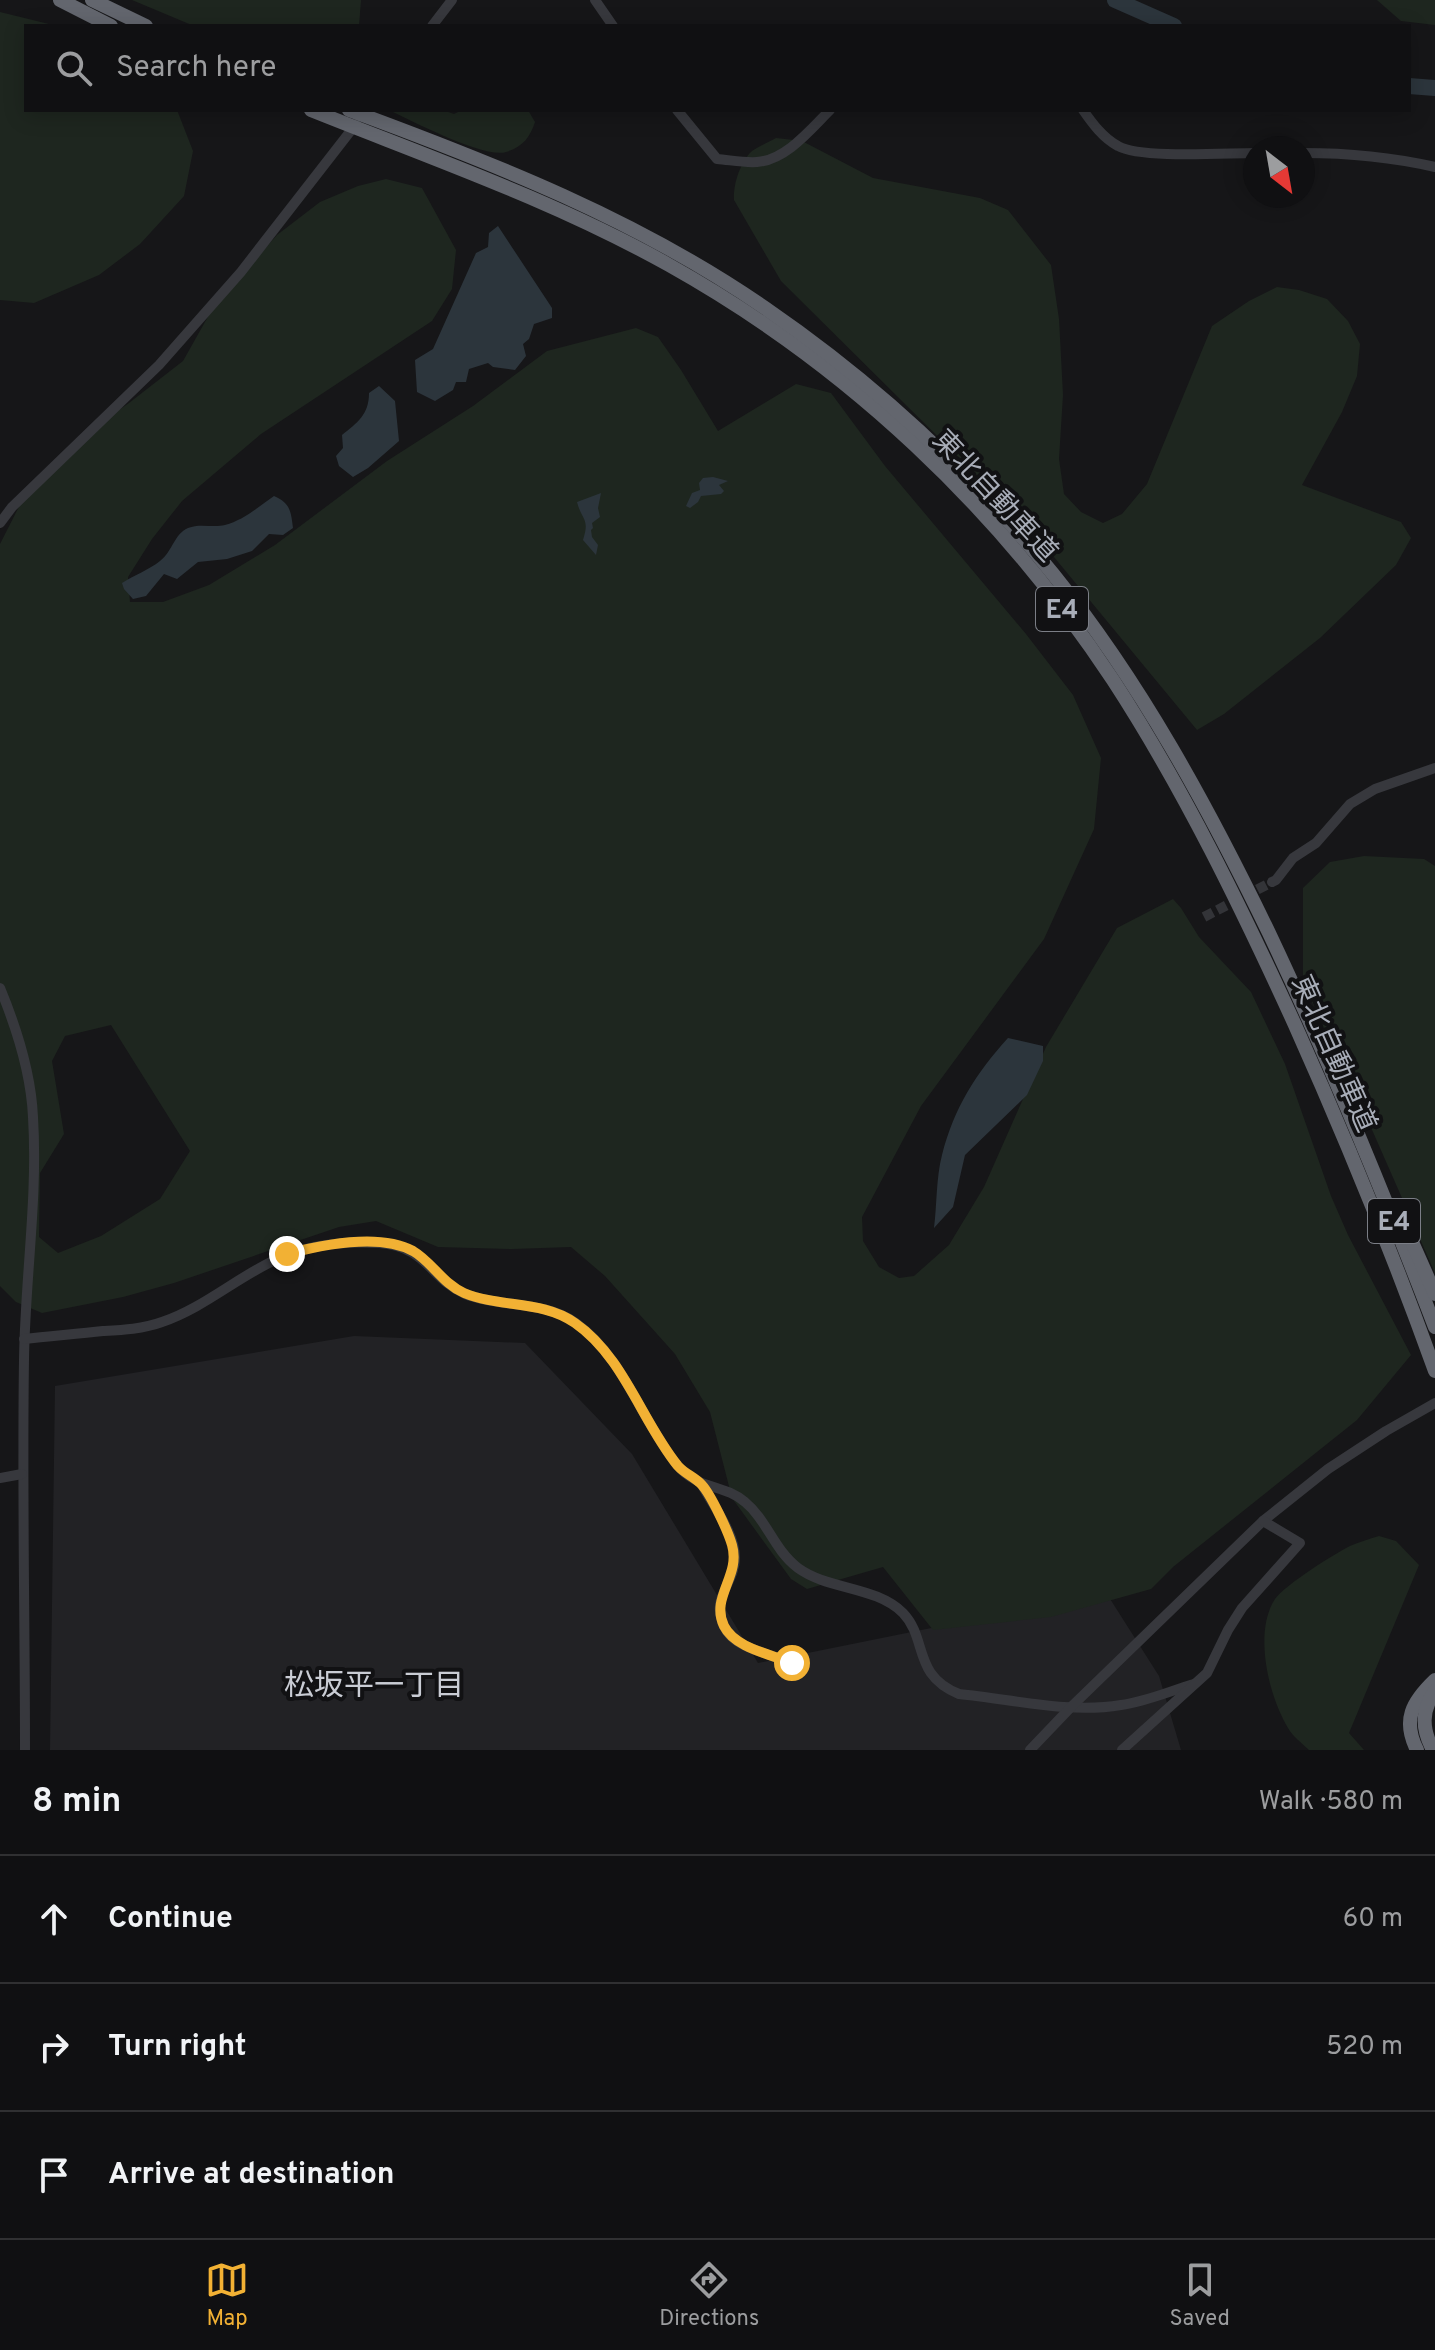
<!DOCTYPE html>
<html lang="en">
<head>
<meta charset="utf-8">
<style>
  :root { --surface:#101012; --page:#19191b; --text:#f1f3f6; --muted:#9c9d9f; --line:#303032; --accent:#f2b134 }
  body { margin:0; font-family:Overpass,"Noto Sans JP",sans-serif; background:var(--page); color:var(--text) }
  .compass { position:absolute; left:1243px; top:136px; width:72px; height:72px; border-radius:50%; background:var(--surface); box-shadow:0 4px 20px #0003; rotate:149deg }
  .stop { position:absolute; width:24px; height:24px; margin:-18px; border:6px solid #f2b134; border-radius:50%; background:#fff }
  .stop.end { background:#f2b134; border-color:#fff; box-shadow:0 2px 8px #0008 }
  .list { margin:0; padding:0; list-style:none }
  h2 { display:flex; justify-content:space-between; align-items:center; height:104px; margin:0; padding:0 32px; font-size:34px }
  h2 small { font-size:26px; font-weight:400; color:var(--muted) }
  .list li { display:grid; grid-template-columns:52px 1fr auto; gap:24px; align-items:center; box-sizing:border-box; height:128px; padding:0 32px; border-top:2px solid var(--line) }
  .list b { display:block; font-size:30px; white-space:nowrap }
  .list em { font-size:26px; font-style:normal; color:var(--muted) }
  .icon { flex:none; width:44px; height:44px; fill:none; stroke:currentColor; stroke-width:2; stroke-linecap:round; stroke-linejoin:round }
  .map { position:relative; flex:none; width:1435px; height:1750px; overflow:hidden }
  .search { position:absolute; background:var(--surface); box-shadow:0 4px 20px #0003; left:24px; right:24px; top:24px; height:88px; display:flex; align-items:center; gap:20px; box-sizing:border-box; padding:0 28px; border-radius:0px; color:var(--muted); font-size:30px }
  .sheet { height:488px; background:var(--surface) }
  nav { display:flex; justify-content:space-around; align-items:center; box-sizing:border-box; height:112px; border-top:2px solid var(--line); background:var(--surface); font-size:22px; color:var(--muted) }
  nav a { display:grid; justify-items:center; gap:4px }
  nav .on { color:var(--accent) }
  .map>svg:first-child { display:block }
</style>
</head>
<body>
<div class="map">
<svg width="1435" height="1750" viewBox="0 0 1435 1750">
  <rect width="100%" height="100%" fill="#161618"/>
  <path fill="#222225" d="M354 1336 525 1343 632 1454 758 1663 956 1623 1079 1550 1159 1676 1181 1750H50L55 1386Z"/>
  <g fill="#1e261f" fill-rule="evenodd">
    <path d="M132 0H361L359 26H194Z"/>
    <path d="M1377 0H1435V25L1401 21Z"/>
    <path d="M0 12 57 26H26V110H177L193 151 184 196 140 244 99 275 34 303 0 300Z"/>
    <path d="M389 110H443L454 114 462 110H528L535 122C530 137 523 147 506 152 485 159 412 121 389 110Z"/>
    <path d="M776 138 802 141 873 178 980 198 1008 210 1051 265 1059 319 1063 395 1059 459 1064 494 1081 512 1103 523 1122 514 1147 484 1212 326 1249 301 1277 287 1299 290 1327 299 1348 321 1360 344 1357 376 1342 412 1302 485 1401 522 1411 538 1396 565 1320 638 1224 714 1197 730 1030 528 781 281 734 200C733 185 740 162 752 151 759 146 769 142 776 138Z"/>
    <path d="M386 179 422 188 456 250 452 289 432 321 261 434 182 501 152 539 128 577 130 602H163L209 585 275 545 387 461 473 406 547 351 636 328 658 337 681 370 718 431 796 384 831 393 885 466 1026 634 1073 695 1101 758 1094 829 1044 939 921 1106 862 1217 863 1241 879 1267 899 1278 914 1276 949 1245 984 1187 1046 1047 1117 928 1173 899 1181 908 1199 937 1251 992 1285 1064 1331 1196 1348 1235 1411 1355 1357 1420 1173 1567 1151 1589 1051 1617 933 1630 883 1567 807 1589 791 1579 732 1498 710 1412 675 1354 605 1276 571 1247 512 1249 438 1247 376 1221 339 1227 174 1283 123 1297 42 1313 16 1302 0 1286V544L31 483 89 431 129 403 183 361 214 306 277 235 320 202 358 186ZM111 1025 190 1151 160 1199 101 1236 58 1253 39 1237 40 1173 64 1134 52 1061 65 1036Z"/>
    <path d="M1364 856 1424 859 1435 866V1273L1373 1132 1303 983V888L1330 862Z"/>
    <path d="M1379 1536 1396 1541 1419 1565 1349 1733 1364 1750H1309C1302 1743 1293 1737 1288 1728 1269 1697 1253 1632 1275 1599 1285 1585 1334 1554 1350 1546 1359 1542 1369 1539 1379 1536Z"/>
  </g>
  <g fill="#2c353c">
    <path d="M498 226 552 308V318L534 324 529 339 523 344 526 356 515 370 493 367 488 363 469 369 466 382H456L453 390 435 401 417 392 415 360 433 349 476 253 488 247 489 233Z"/>
    <path d="M379 386 395 401 399 441 368 468 353 477 339 466 336 456 343 448 342 435C357 423 369 415 369 393Z"/>
    <path d="M713 477 728 481 719 485 724 491 721 494 701 496 698 502 690 508 686 506 692 493 700 490 699 483 703 478Z"/>
    <path d="M601 493 598 508 600 517 592 523 593 528 591 530 592 537 598 545 596 555 583 540C590 518 582 521 577 502Z"/>
    <path d="M274 496C290 503 291 511 293 528L283 535 269 534 252 551 227 559 198 562 177 579 164 574 146 596 133 599 124 589 122 583C134 575 149 570 160 561 173 551 174 534 188 528 200 523 213 528 225 525 244 520 258 507 274 496Z"/>
    <path d="M1008 1038 1043 1046V1061L1027 1095 965 1155 953 1207 934 1228C937 1205 936 1178 942 1155 954 1108 976 1073 1008 1038Z"/>
  </g>
  <g fill="none" stroke-linecap="round" stroke-linejoin="round">
    <g stroke="#2c353c" stroke-width="16">
      <path d="M1115 0 1174 26"/>
      <path d="M1409 86 1435 88"/>
    </g>
    <path stroke="#333438" stroke-width="10" stroke-dasharray="10 5" stroke-linecap="butt" d="M1204 917 1272 882"/>
    <g stroke="#37383d" stroke-width="10">
      <path d="M595 0 613 26"/>
      <path d="M432 26 452 0"/>
      <path d="M677 110 717 159C730 160 744 163 757 162 786 160 810 130 830 110"/>
      <path d="M1083 110C1092 123 1103 138 1118 146 1141 159 1225 153 1255 153"/>
      <path d="M1303 153C1348 153 1391 157 1435 167"/>
      <path d="M0 523 12 507 159 365 241 272 356 124"/>
      <path d="M1272 882 1276 880 1293 858 1316 843 1350 804 1375 789 1435 768"/>
      <path d="M0 988C17 1029 31 1072 33 1117 38 1198 25 1279 24 1360 22 1490 25 1620 25 1750"/>
      <path d="M24 1339C50 1336 77 1334 103 1331 122 1330 143 1329 162 1322 203 1308 235 1279 273 1261 305 1245 344 1241 379 1243 427 1246 430 1279 465 1294 501 1308 543 1300 576 1323 624 1358 641 1420 677 1465 697 1490 725 1484 745 1502 767 1520 774 1550 798 1568 828 1590 876 1586 903 1613 928 1639 912 1675 959 1694 1012 1699 1068 1714 1121 1705 1145 1702 1170 1691 1194 1684"/>
      <path d="M0 1478 22 1474"/>
      <path d="M702 1485C713 1506 735 1533 735 1558 735 1573 725 1586 721 1600 717 1612 723 1631 734 1639 747 1650 776 1656 792 1663"/>
      <path d="M1030 1750 1072 1706 1263 1521 1328 1469 1386 1431 1435 1403"/>
      <path d="M1122 1750 1207 1673 1228 1630 1242 1608 1300 1543 1263 1521"/>
    </g>
    <g stroke="#63666e" stroke-width="14">
      <path d="M60 0 111 26"/>
      <path d="M92 0 146 26"/>
      <path d="M311 110C431 158 555 201 669 265 848 365 1000 509 1113 680 1184 789 1241 907 1295 1025 1346 1139 1393 1254 1435 1371"/>
      <path d="M349 110C493 163 638 220 765 308 874 383 970 471 1053 574 1141 683 1208 807 1269 933 1330 1062 1384 1194 1435 1327"/>
      <path d="M1412 1242 1435 1294"/>
      <path d="M1417 1750C1402 1720 1412 1702 1435 1680"/>
      <path d="M1433 1750C1422 1729 1421 1711 1435 1691"/>
    </g>
  </g>
  <g fill="none" stroke-linecap="round" stroke-linejoin="round">
    <path stroke="#f2b134" stroke-width="10" d="M287 1254C321 1245 380 1233 413 1251 432 1262 443 1284 464 1293 500 1308 543 1300 575 1323 624 1357 642 1422 678 1466 685 1474 695 1477 702 1485 711 1495 728 1531 732 1545 741 1576 710 1597 724 1626 735 1648 770 1654 792 1663"/>
  </g>
  <g text-anchor="middle" stroke-width="8" stroke-linejoin="round" paint-order="stroke">
    <g fill="#111113" stroke="#7b7e86" stroke-width="2">
      <rect x="1036" y="587" width="52" height="44" rx="6"/>
      <rect x="1368" y="1199" width="52" height="44" rx="6"/>
    </g>
    <g font-size="26" font-weight="bold" fill="#a8adb8">
      <text x="1062" y="618">E4</text>
      <text x="1394" y="1230">E4</text>
    </g>
    <g font-size="28" fill="#a8adb8" stroke="#111113">
      <text transform="translate(996 495) rotate(47)" y="10">東北自動車道</text>
      <text transform="translate(1335 1053) rotate(66)" y="10">東北自動車道</text>
    </g>
    <g font-size="30" fill="#c9ccd4" stroke="#111113">
      <text x="374" y="1695">松坂平一丁目</text>
    </g>
  </g>
</svg>
<svg class="compass" viewBox="-18 -18 36 36"><path d="M0-13l5 13h-10z" fill="#e53935"/><path d="M0 13l5-13h-10z" fill="#9c9d9f"/></svg>
<div class="stop" style="left:792px;top:1663px"></div>
<div class="stop end" style="left:287px;top:1254px"></div>
<div class="search"><svg class="icon" aria-label="search" viewBox="0 0 24 24"><circle cx="10" cy="10" r="6"/><path d="M15 15l6 6"/></svg>Search here</div>
</div>
<section class="sheet">
<h2>8 min<small>Walk · 580 m</small></h2>
<ul class="list">
<li><svg class="icon" aria-label="ahead" viewBox="0 0 24 24"><path d="M12 20V5M6 11l6-6 6 6"/></svg><div><b>Continue</b></div><em>60 m</em></li>
<li><svg class="icon" aria-label="right" viewBox="0 0 24 24"><path d="M7 20v-9h11M14 6l5 5-5 5"/></svg><div><b>Turn right</b></div><em>520 m</em></li>
<li><svg class="icon" aria-label="arrive" viewBox="0 0 24 24"><path d="M6 21V4h12l-3 4 3 4H6"/></svg><div><b>Arrive at destination</b></div></li>
</ul>
</section>
<nav>
<a class="on"><svg class="icon" aria-label="map" viewBox="0 0 24 24"><path d="M3 6l6-2 6 2 6-2v14l-6 2-6-2-6 2zM9 4v14M15 6v14"/></svg>Map</a>
<a><svg class="icon" aria-label="directions" viewBox="0 0 24 24"><path d="M12 3l9 9-9 9-9-9zM9 14v-3h6M13 9l2 2-2 2"/></svg>Directions</a>
<a><svg class="icon" aria-label="saved" viewBox="0 0 24 24"><path d="M7 4h10v16l-5-4-5 4z"/></svg>Saved</a>
</nav>
</body>
</html>
